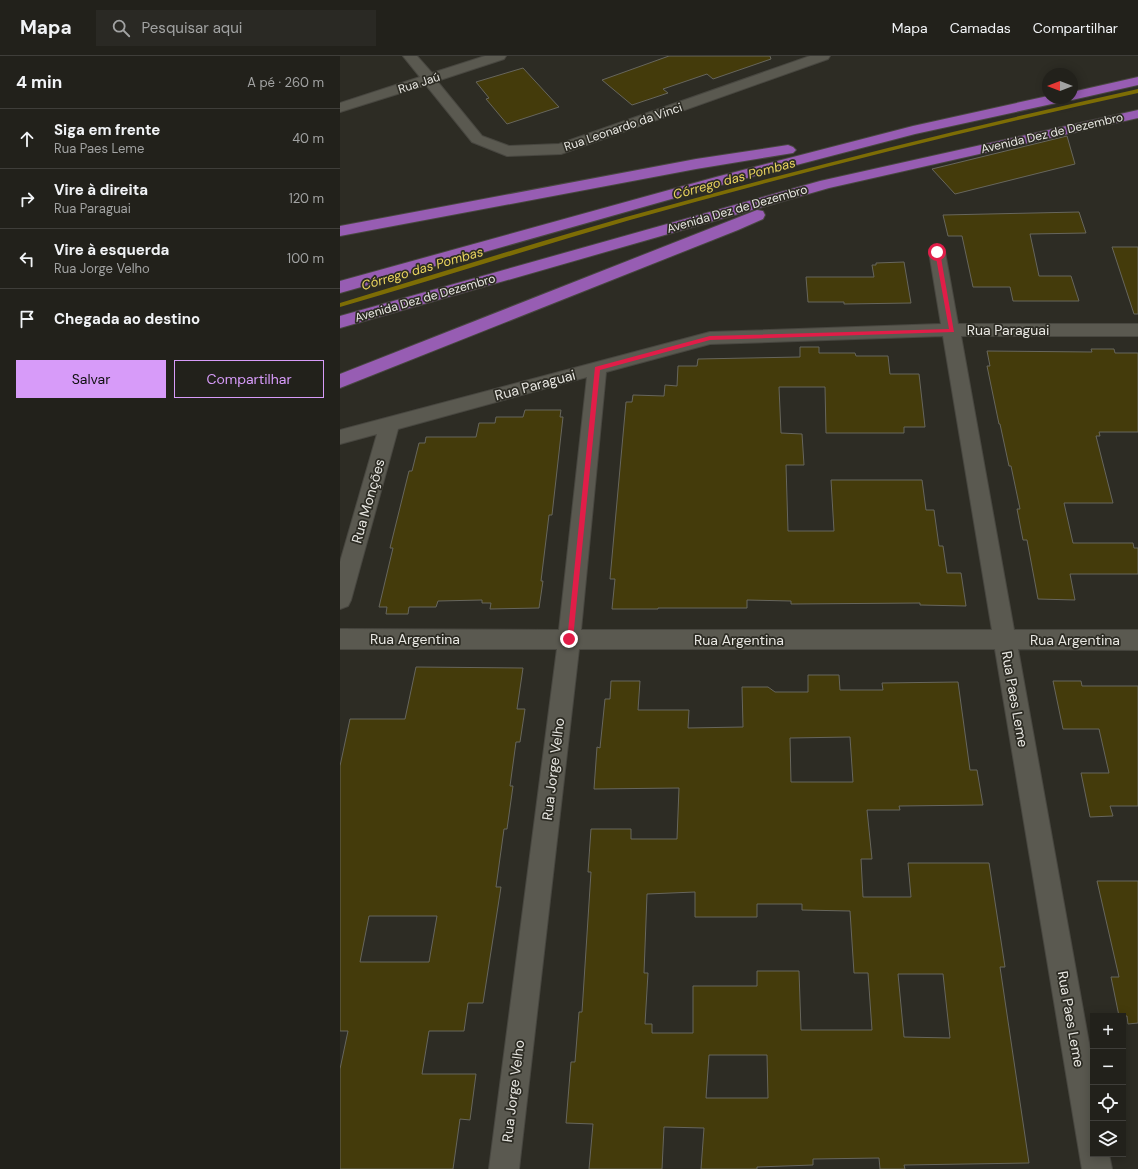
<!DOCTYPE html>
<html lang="pt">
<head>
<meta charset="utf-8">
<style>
  :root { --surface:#22211b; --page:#2a2924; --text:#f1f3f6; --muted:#a2a3a3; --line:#3f3e3a; --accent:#d79bf9 }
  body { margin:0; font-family:"DM Sans",sans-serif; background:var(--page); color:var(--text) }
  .controls { position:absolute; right:12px; bottom:12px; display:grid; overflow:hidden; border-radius:0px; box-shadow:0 2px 10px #0003 }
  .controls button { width:36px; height:36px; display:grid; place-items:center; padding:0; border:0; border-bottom:1px solid var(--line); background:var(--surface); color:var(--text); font:20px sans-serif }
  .compass { position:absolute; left:702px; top:12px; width:36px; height:36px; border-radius:50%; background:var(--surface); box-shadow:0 2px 10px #0003; rotate:270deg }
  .stop { position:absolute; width:12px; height:12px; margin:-9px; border:3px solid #e11d48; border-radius:50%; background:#fff }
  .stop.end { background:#e11d48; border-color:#fff; box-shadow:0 1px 4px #0008 }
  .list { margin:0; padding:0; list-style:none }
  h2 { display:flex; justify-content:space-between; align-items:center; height:52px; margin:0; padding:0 16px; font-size:17px }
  h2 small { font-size:13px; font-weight:400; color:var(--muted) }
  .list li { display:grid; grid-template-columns:26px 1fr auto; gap:12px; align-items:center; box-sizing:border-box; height:60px; padding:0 16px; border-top:1px solid var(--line) }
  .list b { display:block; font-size:15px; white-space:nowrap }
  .list p { margin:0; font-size:13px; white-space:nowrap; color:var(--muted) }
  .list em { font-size:13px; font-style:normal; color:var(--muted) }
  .actions { display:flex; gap:8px; padding:12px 16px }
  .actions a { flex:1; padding:9px 0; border:1px solid var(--accent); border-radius:0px; text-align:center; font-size:14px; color:var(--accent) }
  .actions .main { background:var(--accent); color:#111 }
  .icon { flex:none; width:22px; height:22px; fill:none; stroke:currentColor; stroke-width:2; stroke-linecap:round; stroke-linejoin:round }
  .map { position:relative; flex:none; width:798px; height:1113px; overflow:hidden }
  header { display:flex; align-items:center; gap:24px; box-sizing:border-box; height:56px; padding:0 20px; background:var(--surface); border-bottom:1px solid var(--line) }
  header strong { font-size:19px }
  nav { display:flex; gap:22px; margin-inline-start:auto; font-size:14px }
  .search { width:280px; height:36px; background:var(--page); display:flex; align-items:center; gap:10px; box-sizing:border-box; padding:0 14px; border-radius:0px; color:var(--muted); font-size:15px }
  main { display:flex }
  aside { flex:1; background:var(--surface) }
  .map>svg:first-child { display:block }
</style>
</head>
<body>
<header>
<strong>Mapa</strong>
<div class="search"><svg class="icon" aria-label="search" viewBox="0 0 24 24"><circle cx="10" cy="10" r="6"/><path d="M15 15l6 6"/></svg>Pesquisar aqui</div>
<nav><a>Mapa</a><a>Camadas</a><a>Compartilhar</a></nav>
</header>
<main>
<aside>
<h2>4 min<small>A pé · 260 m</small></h2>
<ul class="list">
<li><svg class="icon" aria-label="ahead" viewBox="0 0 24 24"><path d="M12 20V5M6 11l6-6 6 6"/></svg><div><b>Siga em frente</b><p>Rua Paes Leme</p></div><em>40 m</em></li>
<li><svg class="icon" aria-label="right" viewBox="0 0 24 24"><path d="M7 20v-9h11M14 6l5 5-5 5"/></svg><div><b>Vire à direita</b><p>Rua Paraguai</p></div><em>120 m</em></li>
<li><svg class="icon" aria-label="left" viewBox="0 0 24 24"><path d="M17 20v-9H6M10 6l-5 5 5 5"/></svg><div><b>Vire à esquerda</b><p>Rua Jorge Velho</p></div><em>100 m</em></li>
<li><svg class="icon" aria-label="arrive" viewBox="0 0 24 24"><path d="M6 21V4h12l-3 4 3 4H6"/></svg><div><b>Chegada ao destino</b></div></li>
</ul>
<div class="actions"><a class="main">Salvar</a><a>Compartilhar</a></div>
</aside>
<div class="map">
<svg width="798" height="1113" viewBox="0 0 798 1113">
  <rect width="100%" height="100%" fill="#2d2c24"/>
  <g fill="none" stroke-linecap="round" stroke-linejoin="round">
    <path fill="#7d6d05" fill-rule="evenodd" d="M798 33V37C628 74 458 117 290 164 193 192 97 223 0 251V247C95 218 191 188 286 161 456 114 626 71 798 33Z"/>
  </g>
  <g fill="#443b0b" stroke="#67665d" fill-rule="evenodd">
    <path d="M329 0H430L431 3 373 23 367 18 323 33 328 37 292 49 262 24Z"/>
    <path d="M183 12 219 51 167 68 146 43 149 42 136 26Z"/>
    <path d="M727 80 735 108 615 138 592 113Z"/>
    <path d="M739 156 746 177 690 178 699 220H731L739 245H673L670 231H633L622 180H608L603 159Z"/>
    <path d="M772 191H798V258H794Z"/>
    <path d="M564 206 571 247 504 248V246H468L466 221H534L532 209H536V207Z"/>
    <path d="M460 291H479V297H515L516 300H548L550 318H579L585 371H564V377H486L485 331H439L441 377 462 378 464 409H446L448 475H494L491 424H582L586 454H594L599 490H603L607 517H621L626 550 580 549V547L451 548V545L407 544V552H318V553H272L275 523H270L286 346H292L293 339 324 340 325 329 337 330 338 310H357L358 303 460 301Z"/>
    <path d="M751 293H774L775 297H798V376H759L760 380H756L773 447H724L733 487H793L794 492H798V518H730L735 544 698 543 687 484H683L677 453H680L671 410H669L660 368H659L647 310H650L647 295 752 296Z"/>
    <path d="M185 354H221L220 361H223L212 459H209L201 525H203L199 552 150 553 151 547H142V544L98 545 96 551H69L68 558H46L47 551H39L53 492H50L69 415H72L79 387H85L86 381H136L139 367H155L156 361H183Z"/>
    <path d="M76 611 183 612 177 653H185L180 686H176L170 730H173L167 773H164L156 831H161L143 947H128L124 975H89L82 1018H136L130 1064 120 1063 113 1113H0V1013L8 975H0V710L10 663H65ZM29 860H97L89 906H20Z"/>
    <path d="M468 619H499L500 634H543L542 627 618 626 630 714H637L643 749 559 750 560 754H527L532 803H521L523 841H571L568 807H649L665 911H660L689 1107 564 1109 565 1113H540L539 1102 473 1103V1109L417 1111V1113H361L364 1072 324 1071 322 1113H249L253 1068 226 1067 231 1006H235L239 956H242L251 816H248L251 773H291V783H337L339 732 254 733 257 691 260 692 265 643H270L271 625H300L298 654H349L348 672 403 671 402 631H428L435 636H468ZM510 681 513 726H451L450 682ZM355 836V861H417V848H462V854L510 855 514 917H528L532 974H461L459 915H417V930H353V977H312V968H305L308 917H304L307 838ZM558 918H603L610 982 564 981ZM369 999H427L428 1042H366Z"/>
    <path d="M713 625H741L742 630H798V750H770L773 760 750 761 741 717H769L759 673H723Z"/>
    <path d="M757 825H798V967L788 968 787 960H779L771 921H779Z"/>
  </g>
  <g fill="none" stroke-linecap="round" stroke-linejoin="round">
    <defs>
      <g id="minor">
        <path d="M63 0H77L92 17 145 0H166L164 3 97 25 142 80 169 90 219 88 470 0H490L488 3 221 98 167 100 132 86 86 29 0 56V47L80 21Z"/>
        <path d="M597 191 603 192 605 196 618 268H798V280H621L674 574H798V594L678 593 753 1009V1098H769L772 1113H742L655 593H239L179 1113H149L217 593H0V573L219 574 247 321 58 373 11 544 8 550 0 553V506L37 378 0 388V374L370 276 601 268 589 196 591 192ZM603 280 652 574H241L266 316 370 288Z"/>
      </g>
      <g id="trunk">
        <path d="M798 21V29L732 44 727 43 721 46 575 78 388 127 0 237V225L376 121 573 70 708 40V42H732V36Z"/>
        <path d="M798 54V62L489 132 0 272V260L480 125Z"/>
        <path d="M448 89 453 91 456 94 453 97 356 113 0 180V170L356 103Z"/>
        <path d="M417 154 423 155 425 159 423 163 398 174 0 332V318Z"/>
      </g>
    </defs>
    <use href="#minor" stroke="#484740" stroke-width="2"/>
    <use href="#trunk" stroke="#484740" stroke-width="2"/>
    <use href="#minor" fill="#5a5950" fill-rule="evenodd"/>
    <use href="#trunk" fill="#975db3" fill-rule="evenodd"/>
  </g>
  <path fill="#e11d48" d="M597 195 600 196 614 276 370 284 260 314 233 583 232 585H227L255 311 370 280 609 273 595 196Z"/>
  <g text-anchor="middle" stroke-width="3.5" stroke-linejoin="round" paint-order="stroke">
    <g font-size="12" fill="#e8e7e2" stroke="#2d2c24">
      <text transform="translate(79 27) rotate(-18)" y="4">Rua Jaú</text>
      <text transform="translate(283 71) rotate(-19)" y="4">Rua Leonardo da Vinci</text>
      <text transform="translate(712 77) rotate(-13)" y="4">Avenida Dez de Dezembro</text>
      <text transform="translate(397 153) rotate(-16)" y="4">Avenida Dez de Dezembro</text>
      <text transform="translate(85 242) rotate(-16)" y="4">Avenida Dez de Dezembro</text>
    </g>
    <g font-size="13" font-style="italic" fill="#ead45f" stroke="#2d2c24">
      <text transform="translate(394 122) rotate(-15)" y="5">Córrego das Pombas</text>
      <text transform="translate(82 212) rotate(-16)" y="5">Córrego das Pombas</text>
    </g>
    <g font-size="14" fill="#e8e7e2" stroke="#2d2c24">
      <text x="668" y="279">Rua Paraguai</text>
      <text transform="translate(195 329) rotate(-15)" y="5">Rua Paraguai</text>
      <text transform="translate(28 445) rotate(-74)" y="5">Rua Monções</text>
      <text x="75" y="588">Rua Argentina</text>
      <text x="399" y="589">Rua Argentina</text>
      <text x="735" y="589">Rua Argentina</text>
      <text transform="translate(675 643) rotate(80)" y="5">Rua Paes Leme</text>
      <text transform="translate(213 713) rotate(-83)" y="5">Rua Jorge Velho</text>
      <text transform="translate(731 963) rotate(80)" y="5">Rua Paes Leme</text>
      <text transform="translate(173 1035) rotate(-83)" y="5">Rua Jorge Velho</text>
    </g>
  </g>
</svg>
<div class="controls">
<button>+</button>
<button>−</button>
<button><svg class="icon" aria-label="locate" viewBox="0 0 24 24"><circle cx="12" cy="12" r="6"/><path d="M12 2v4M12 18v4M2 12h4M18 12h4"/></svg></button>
<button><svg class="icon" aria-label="layers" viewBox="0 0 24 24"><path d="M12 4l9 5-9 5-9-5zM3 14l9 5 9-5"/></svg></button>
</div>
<svg class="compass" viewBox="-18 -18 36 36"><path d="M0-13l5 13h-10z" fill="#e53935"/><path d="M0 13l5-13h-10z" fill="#a2a3a3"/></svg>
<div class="stop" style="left:597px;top:196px"></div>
<div class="stop end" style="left:229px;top:583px"></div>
</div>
</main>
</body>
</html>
